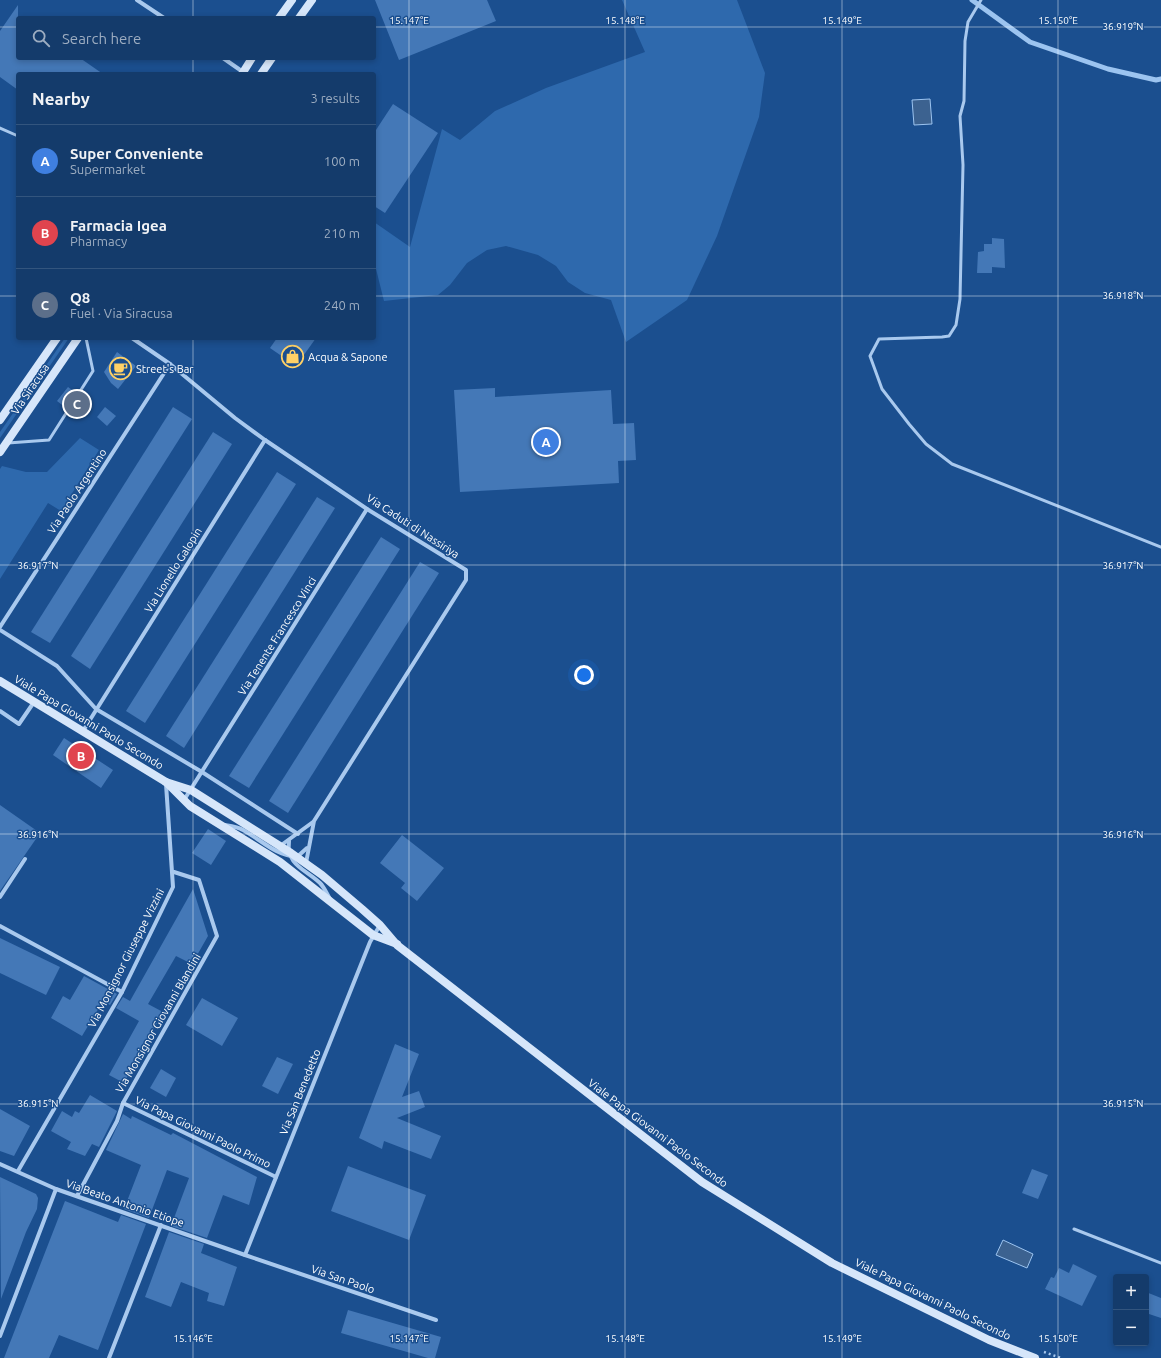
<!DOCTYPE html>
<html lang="en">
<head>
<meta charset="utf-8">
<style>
  :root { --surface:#143b6b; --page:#214673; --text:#f1f3f6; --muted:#9dadc1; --line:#33557e; --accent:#ffd166 }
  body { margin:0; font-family:Ubuntu,sans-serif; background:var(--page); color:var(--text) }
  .controls { position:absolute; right:12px; bottom:12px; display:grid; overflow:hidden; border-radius:4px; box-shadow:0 2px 6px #0003 }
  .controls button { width:36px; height:36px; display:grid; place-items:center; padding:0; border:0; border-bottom:1px solid var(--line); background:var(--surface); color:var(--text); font:20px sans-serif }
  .you { position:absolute; left:584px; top:675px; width:14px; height:14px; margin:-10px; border:3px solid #fff; border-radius:50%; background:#1a73e8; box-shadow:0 0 0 6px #1a73e833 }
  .badge { display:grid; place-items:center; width:26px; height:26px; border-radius:50%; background:var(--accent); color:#fff; font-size:13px; font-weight:700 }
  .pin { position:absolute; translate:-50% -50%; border:2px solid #fff; box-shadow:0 1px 4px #0006 }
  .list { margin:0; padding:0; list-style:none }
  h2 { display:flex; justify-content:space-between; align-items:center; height:52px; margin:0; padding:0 16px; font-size:17px }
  h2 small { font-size:13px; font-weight:400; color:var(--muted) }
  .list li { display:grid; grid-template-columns:26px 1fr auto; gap:12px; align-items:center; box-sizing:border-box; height:72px; padding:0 16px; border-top:1px solid var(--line) }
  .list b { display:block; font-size:15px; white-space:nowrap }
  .list p { margin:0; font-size:13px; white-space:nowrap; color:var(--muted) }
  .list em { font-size:13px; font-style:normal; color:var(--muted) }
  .icon { flex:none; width:22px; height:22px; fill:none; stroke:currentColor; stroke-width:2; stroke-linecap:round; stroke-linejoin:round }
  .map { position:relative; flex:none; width:1161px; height:1358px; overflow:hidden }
  .search { position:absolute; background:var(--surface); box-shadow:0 2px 6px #0003; left:16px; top:16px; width:360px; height:44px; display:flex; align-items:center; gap:10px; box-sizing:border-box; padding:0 14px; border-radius:4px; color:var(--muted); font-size:15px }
  .panel { position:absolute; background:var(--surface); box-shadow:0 2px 6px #0003; left:16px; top:72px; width:360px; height:268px; border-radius:4px }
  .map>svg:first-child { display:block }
</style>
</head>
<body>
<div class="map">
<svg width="1161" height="1358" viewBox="0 0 1161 1358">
  <rect width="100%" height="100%" fill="#1b4f8f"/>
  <g fill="#2e69ad">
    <path d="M622 0H737L765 73 759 117 717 236 687 300 626 342 611 300 585 293 568 282 556 266 538 255 506 246 487 250 467 263 450 285 438 295 384 301 374 261V222L410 247 442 129 460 140 495 111 546 88 645 52Z"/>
    <path d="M65 338H69L0 438V432Z"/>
    <path d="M80 438 99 450 61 511 48 503 0 579V469L2 466 26 472H47Z"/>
  </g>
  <g fill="#3c6290" stroke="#9cc4f0">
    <path d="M930 99 932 124 914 125 912 100Z"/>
    <path d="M1003 1240 1033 1254 1027 1268 996 1255Z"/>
  </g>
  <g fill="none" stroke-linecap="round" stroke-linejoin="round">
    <path stroke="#9cc4f0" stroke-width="5" d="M972 0 1030 42 1108 69 1156 80 1161 79"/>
  </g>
  <g fill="#4478b7">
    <path d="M375 0H487L496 21 399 60Z"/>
    <path d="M18 5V58H80L103 74H18V90L0 77V31Z"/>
    <path d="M393 104 438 133 385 213 374 206V133Z"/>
    <path d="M992 238 1004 239 1005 268 992 267V273H977L978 252 984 251V244H992Z"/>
    <path d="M277 338H316L296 366 270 348Z"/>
    <path d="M117 352 136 366 118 389 111 383 104 372Z"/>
    <path d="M68 387 76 393 66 408 57 401Z"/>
    <path d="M495 388V397L611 390 613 424 634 423 636 460 618 461 619 483 460 492 454 390Z"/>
    <path d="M105 407 116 416 107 426 97 417Z"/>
    <path d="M173 407 192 419 50 643 31 632Z"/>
    <path d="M213 432 232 444 90 669 71 656Z"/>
    <path d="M277 472 296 484 145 723 126 711Z"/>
    <path d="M317 497 335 508 184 748 166 736Z"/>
    <path d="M381 537 400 549 249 788 229 776Z"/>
    <path d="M420 562 439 573 288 813 269 801Z"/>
    <path d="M64 738 113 770 101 788 53 755Z"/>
    <path d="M0 805 40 833 0 891Z"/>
    <path d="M208 829 226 841 211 865 192 853Z"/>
    <path d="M402 835 444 868 417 901 401 888 405 883 380 863Z"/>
    <path d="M193 889 208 936 192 964 176 956 148 1004 163 1012 124 1083 109 1075 139 1021 116 1008 123 997 130 1001Z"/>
    <path d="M0 938 60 967 46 995 0 973Z"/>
    <path d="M84 976 117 994 110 1005 103 1001 82 1036 51 1018 63 996 70 1000Z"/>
    <path d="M202 998 238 1018 222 1046 186 1025Z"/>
    <path d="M395 1044 419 1054 402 1097 419 1091 425 1107 397 1118 441 1136 431 1159 384 1141 382 1149 359 1138Z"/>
    <path d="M277 1057 293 1064 278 1094 262 1086Z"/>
    <path d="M161 1069 176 1078 166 1097 150 1088Z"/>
    <path d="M90 1095 117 1111 99 1147 92 1144 85 1156 67 1149 71 1142 51 1131 62 1111 72 1117 75 1111 79 1113Z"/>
    <path d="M0 1109 30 1126 14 1156 0 1151Z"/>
    <path d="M123 1114 131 1119 132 1116 171 1135 173 1133 257 1177 249 1205 223 1195 207 1238 171 1226 189 1178 167 1170 149 1218 124 1209 141 1165 106 1150Z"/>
    <path d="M348 1166 426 1195 409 1240 331 1211Z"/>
    <path d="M1032 1169 1048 1175 1038 1199 1022 1193Z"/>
    <path d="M0 1177 36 1194 38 1198 37 1209 26 1232 1 1299Z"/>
    <path d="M65 1201 118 1222 121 1215 146 1224 98 1350 59 1335 49 1358H4Z"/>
    <path d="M169 1232 204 1244 201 1253 237 1267 224 1306 207 1301 209 1293 181 1282 171 1307 145 1297Z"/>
    <path d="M1073 1264 1097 1276 1082 1306 1045 1289 1051 1277 1054 1278 1059 1268 1069 1273Z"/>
    <path d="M1146 1292 1161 1298V1318L1146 1313Z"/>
    <path d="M348 1310 441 1337 435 1358H428L341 1333Z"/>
  </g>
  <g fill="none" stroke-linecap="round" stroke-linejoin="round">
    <path stroke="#a9c9ee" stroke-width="2.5" stroke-dasharray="2 3" stroke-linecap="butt" d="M1044 1352 1061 1358"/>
    <g stroke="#a9c9ee" stroke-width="3">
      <path d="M981 0 968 22 965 41 964 101 960 116 963 165 960 299 956 325 949 336 942 337 879 339 870 356 882 389 909 424 926 444 952 464 1161 547"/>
      <path d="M0 128 18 136"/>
      <path d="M8 443 49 440 93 371 86 338"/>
      <path d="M1074 1229 1161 1263"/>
    </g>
    <g stroke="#a9c9ee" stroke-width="4">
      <path d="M137 0 164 18"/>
      <path d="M223 58 243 72"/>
      <path d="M132 338 170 364 235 418 265 440 367 509 466 570V580L314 821 306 863"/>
      <path d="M0 627 170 364"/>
      <path d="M0 630 57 666 96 709 202 772 298 834"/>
      <path d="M0 711 19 724 34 702"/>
      <path d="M83 731 265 440"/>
      <path d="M184 800 367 509"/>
      <path d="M225 825C231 826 238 827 243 830 263 841 273 854 297 857L307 848"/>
      <path d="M289 841C286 865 305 869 320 883 324 887 327 894 330 899"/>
      <path d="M280 846 313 822"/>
      <path d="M0 897 25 859"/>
      <path d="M0 926 122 992"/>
      <path d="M123 1103 276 1177"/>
      <path d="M0 1164 56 1189 245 1255 436 1320"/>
      <path d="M18 1171 122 992 173 887 166 784"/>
      <path d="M77 1196 117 1121 123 1103 217 936 199 880 174 872"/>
      <path d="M245 1255 370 942 380 925"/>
      <path d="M0 1336 56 1189"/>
      <path d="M109 1358 161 1225"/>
    </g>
    <g stroke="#d6e6fa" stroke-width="8">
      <path d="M279 18 292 0"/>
      <path d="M299 18 312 0"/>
      <path d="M242 74 252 58"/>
      <path d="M261 74 272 58"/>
      <path d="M0 420 57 338"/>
      <path d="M0 452 78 338"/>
      <path d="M0 681 166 782 190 806 280 862 373 935 397 944"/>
      <path d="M166 782 191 790 291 853 322 875 362 909 380 925 397 945 702 1182 832 1263 989 1340 1035 1358"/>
    </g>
  </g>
  <path fill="none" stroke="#fff" stroke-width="1" stroke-opacity="0.45" d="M193 0V18M409 0V1358M625 0V1358M842 0V1358M1058 0V1358M0 27H18M374 27H1161M193 58V74M0 296H18M374 296H1161M193 338V1358M0 565H1161M0 834H1161M0 1104H1161"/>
  <defs>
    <symbol id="shop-ring" viewBox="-11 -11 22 22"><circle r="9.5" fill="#1b4f8f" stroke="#ffd166" stroke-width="1.5"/><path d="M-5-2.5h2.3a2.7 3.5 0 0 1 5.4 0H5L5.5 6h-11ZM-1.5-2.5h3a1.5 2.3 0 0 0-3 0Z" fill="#ffd166"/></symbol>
    <symbol id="cafe-ring" viewBox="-11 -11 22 22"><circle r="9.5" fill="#1b4f8f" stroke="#ffd166" stroke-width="1.5"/><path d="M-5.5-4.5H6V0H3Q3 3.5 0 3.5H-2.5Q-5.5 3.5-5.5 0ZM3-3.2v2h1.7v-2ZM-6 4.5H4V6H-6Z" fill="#ffd166"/></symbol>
  </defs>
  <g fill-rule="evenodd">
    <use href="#shop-ring" x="280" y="344" width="25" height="25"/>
    <use href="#cafe-ring" x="108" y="356" width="25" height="25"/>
  </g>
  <g text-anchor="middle" stroke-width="3" stroke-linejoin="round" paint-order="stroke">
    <g font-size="11" fill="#fff" stroke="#1b4f8f" text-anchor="start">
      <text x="308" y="361">Acqua &amp; Sapone</text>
      <text x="136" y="373">Street's Bar</text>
    </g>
    <g font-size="11" fill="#fff" stroke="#1b4f8f">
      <text transform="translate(30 389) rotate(-56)" y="4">Via Siracusa</text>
      <text transform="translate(77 491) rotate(-57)" y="4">Via Paolo Argentino</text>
      <text transform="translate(413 526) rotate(33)" y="4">Via Caduti di Nassiriya</text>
      <text transform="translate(173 570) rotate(-58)" y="4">Via Lionello Galopin</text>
      <text transform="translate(277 636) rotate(-58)" y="4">Via Tenente Francesco Vinci</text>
      <text transform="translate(89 722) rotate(31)" y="4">Viale Papa Giovanni Paolo Secondo</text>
      <text transform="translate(126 958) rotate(-63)" y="4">Via Monsignor Giuseppe Vizzini</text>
      <text transform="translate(158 1023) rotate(-60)" y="4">Via Monsignor Giovanni Blandini</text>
      <text transform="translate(300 1092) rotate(-68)" y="4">Via San Benedetto</text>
      <text transform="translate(203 1132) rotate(26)" y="4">Via Papa Giovanni Paolo Primo</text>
      <text transform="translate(658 1133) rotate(37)" y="4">Viale Papa Giovanni Paolo Secondo</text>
      <text transform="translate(125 1203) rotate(19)" y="4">Via Beato Antonio Etiope</text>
      <text transform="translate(343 1279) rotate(19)" y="4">Via San Paolo</text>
      <text transform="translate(933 1299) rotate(26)" y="4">Viale Papa Giovanni Paolo Secondo</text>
    </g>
  </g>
  <g font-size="10" text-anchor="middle" fill="#fff" stroke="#1b4f8f" stroke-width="3" stroke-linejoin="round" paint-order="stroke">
    <text x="409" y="24">15.147°E</text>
    <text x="625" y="24">15.148°E</text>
    <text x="842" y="24">15.149°E</text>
    <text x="1058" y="24">15.150°E</text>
    <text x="1123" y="30">36.919°N</text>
    <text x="1123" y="299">36.918°N</text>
    <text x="38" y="569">36.917°N</text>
    <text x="1123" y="569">36.917°N</text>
    <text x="38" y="838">36.916°N</text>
    <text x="1123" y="838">36.916°N</text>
    <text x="38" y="1107">36.915°N</text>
    <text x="1123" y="1107">36.915°N</text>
    <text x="193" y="1342">15.146°E</text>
    <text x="409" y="1342">15.147°E</text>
    <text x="625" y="1342">15.148°E</text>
    <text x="842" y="1342">15.149°E</text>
    <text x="1058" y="1342">15.150°E</text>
  </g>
</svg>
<div class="controls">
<button>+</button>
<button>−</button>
</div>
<div class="you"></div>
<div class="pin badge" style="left:546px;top:442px;background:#3f7fe0">A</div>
<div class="pin badge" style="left:81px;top:756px;background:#e0444e">B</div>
<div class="pin badge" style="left:77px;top:404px;background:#5c6f8a">C</div>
<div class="search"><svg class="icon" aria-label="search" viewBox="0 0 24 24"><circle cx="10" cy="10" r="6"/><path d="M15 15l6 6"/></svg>Search here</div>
<section class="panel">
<h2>Nearby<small>3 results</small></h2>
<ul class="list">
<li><span class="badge" style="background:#3f7fe0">A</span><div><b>Super Conveniente</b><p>Supermarket</p></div><em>100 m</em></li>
<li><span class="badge" style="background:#e0444e">B</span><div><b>Farmacia Igea</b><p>Pharmacy</p></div><em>210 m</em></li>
<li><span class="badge" style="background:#5c6f8a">C</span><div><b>Q8</b><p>Fuel · Via Siracusa</p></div><em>240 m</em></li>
</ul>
</section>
</div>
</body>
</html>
